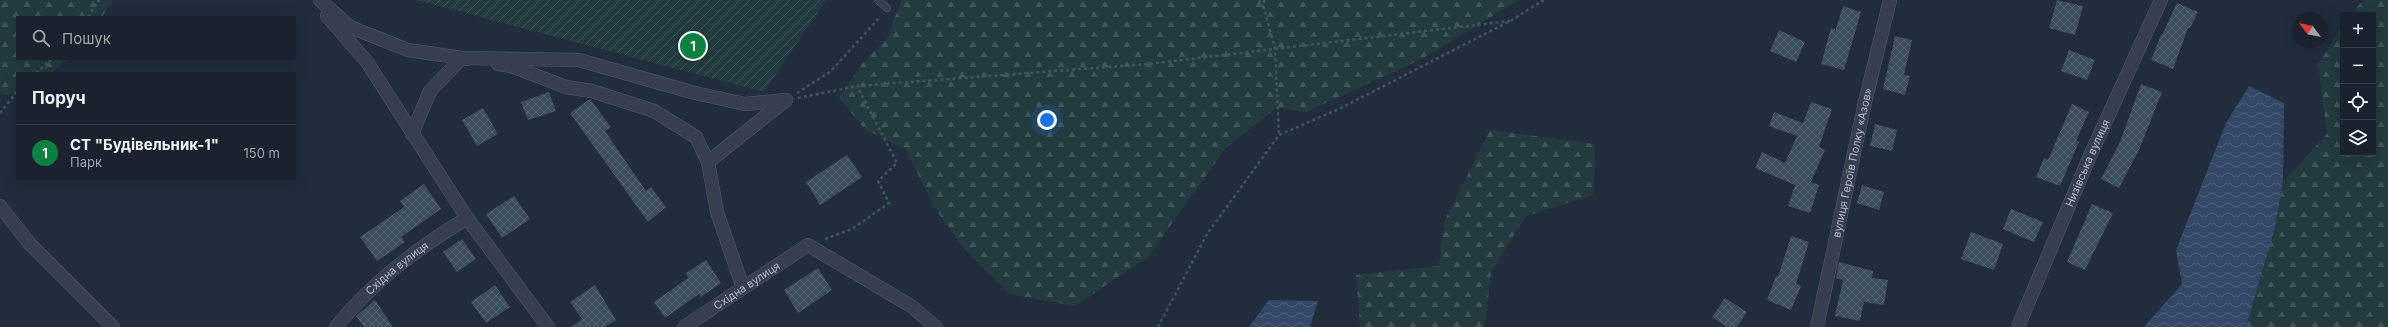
<!DOCTYPE html>
<html lang="uk">
<head>
<meta charset="utf-8">
<style>
  :root { --surface:#19222e; --page:#262f3a; --text:#f1f3f6; --muted:#9fa4aa; --line:#373f4a; --accent:#0b8043 }
  body { margin:0; font-family:Inter,sans-serif; background:var(--page); color:var(--text) }
  .controls { position:absolute; right:12px; top:12px; display:grid; overflow:hidden; border-radius:0px; box-shadow:0 4px 16px #0002 }
  .controls button { width:36px; height:36px; display:grid; place-items:center; padding:0; border:0; border-bottom:1px solid var(--line); background:var(--surface); color:var(--text); font:20px sans-serif }
  .compass { position:absolute; left:2292px; top:12px; width:36px; height:36px; border-radius:50%; background:var(--surface); box-shadow:0 4px 16px #0002; rotate:302deg }
  .you { position:absolute; left:1047px; top:120px; width:14px; height:14px; margin:-10px; border:3px solid #fff; border-radius:50%; background:#1a73e8; box-shadow:0 0 0 6px #1a73e833 }
  .badge { display:grid; place-items:center; width:26px; height:26px; border-radius:50%; background:var(--accent); color:#fff; font-size:13px; font-weight:700 }
  .pin { position:absolute; translate:-50% -50%; border:2px solid #fff; box-shadow:0 1px 4px #0006 }
  .list { margin:0; padding:0; list-style:none }
  h2 { display:flex; justify-content:space-between; align-items:center; height:52px; margin:0; padding:0 16px; font-size:17px }
  h2 small { font-size:13px; font-weight:400; color:var(--muted) }
  .list li { display:grid; grid-template-columns:26px 1fr auto; gap:12px; align-items:center; box-sizing:border-box; height:56px; padding:0 16px; border-top:1px solid var(--line) }
  .list b { display:block; font-size:15px; white-space:nowrap }
  .list p { margin:0; font-size:13px; white-space:nowrap; color:var(--muted) }
  .list em { font-size:13px; font-style:normal; color:var(--muted) }
  .icon { flex:none; width:22px; height:22px; fill:none; stroke:currentColor; stroke-width:2; stroke-linecap:round; stroke-linejoin:round }
  .map { position:relative; flex:none; width:2388px; height:327px; overflow:hidden }
  .search { position:absolute; background:var(--surface); box-shadow:0 4px 16px #0002; left:16px; top:16px; width:280px; height:44px; display:flex; align-items:center; gap:10px; box-sizing:border-box; padding:0 14px; border-radius:0px; color:var(--muted); font-size:15px }
  .panel { position:absolute; background:var(--surface); box-shadow:0 4px 16px #0002; left:16px; top:72px; width:280px; height:108px; border-radius:0px }
  .map>svg:first-child { display:block }
</style>
</head>
<body>
<div class="map">
<svg width="2388" height="327" viewBox="0 0 2388 327">
  <defs>
    <pattern id="forest-firs" width="22" height="20" patternUnits="userSpaceOnUse"><rect width="22" height="20" fill="#233b3e"/><path d="M5 1l3.5 6h-7zM16 11l3.5 6h-7z" fill="#405559"/></pattern>
    <pattern id="garden-furrows" width="10" height="10" patternUnits="userSpaceOnUse"><rect width="10" height="10" fill="#233b3e"/><path d="M-1 1l2-2M0 10L10 0M9 11l2-2" fill="none" stroke="#405559"/></pattern>
    <pattern id="water-waves" width="16" height="10" patternUnits="userSpaceOnUse"><rect width="16" height="10" fill="#334866"/><path d="M0 5q4-4 8 0t8 0" fill="none" stroke="#4e607b"/></pattern>
    <pattern id="building-cross-hatch" width="8" height="8" patternUnits="userSpaceOnUse"><rect width="8" height="8" fill="#3c4b5d"/><path d="M0 0l8 8M0 8l8-8" fill="none" stroke="#566373"/></pattern>
  </defs>
  <rect width="100%" height="100%" fill="#212d3d"/>
  <g fill="url(#forest-firs)">
    <path d="M0 0H113L102 17H17V59H68L51 73H17V93L3 95 0 92Z"/>
    <path d="M902 0H1519L1420 60 1306 112 1277 107 1225 149 1148 257 1075 306 1009 294 967 252 936 210 906 150 865 129 839 98 862 64 886 39Z"/>
    <path d="M2363 0H2388V327H2246L2275 228 2283 182 2327 134 2318 65 2343 25V153H2373V15H2351Z"/>
    <path d="M1490 130 1595 144 1594 195 1526 216 1491 272 1485 327H1360L1356 275 1439 266 1444 222Z"/>
  </g>
  <path fill="url(#garden-furrows)" d="M416 0H826L764 92Z"/>
  <g fill="url(#water-waves)">
    <path d="M2249 86 2284 103 2283 182 2275 228 2246 327H2144L2182 284 2176 250 2226 123Z"/>
    <path d="M1269 300 1318 301 1310 327H1249Z"/>
  </g>
  <g fill="url(#building-cross-hatch)">
    <path d="M2057 0 2083 6 2075 35 2049 28Z"/>
    <path d="M2177 3 2198 12 2190 28H2188L2173 69 2151 60 2161 35H2162Z"/>
    <path d="M1843 6 1861 12 1844 70 1821 64 1831 28 1835 29V32Z"/>
    <path d="M1779 30 1805 42 1796 62 1770 51Z"/>
    <path d="M1895 36 1912 40 1904 75 1910 76 1905 95 1883 89Z"/>
    <path d="M2069 50 2095 60 2087 80 2061 71Z"/>
    <path d="M2141 84 2162 92 2139 150 2119 188 2101 179 2120 142Z"/>
    <path d="M549 92 556 111 528 120 521 102Z"/>
    <path d="M590 99 611 127 605 131 646 191 651 187 666 207 648 222 570 113Z"/>
    <path d="M1811 102 1832 109 1819 147 1825 150 1811 182 1819 185 1810 213 1788 206 1795 185 1755 168 1762 152 1785 163 1797 136 1769 126 1774 112 1803 123Z"/>
    <path d="M2072 104 2089 112 2076 141 2079 142 2060 186 2036 177 2044 158 2048 160Z"/>
    <path d="M483 108 498 134 477 146 462 120Z"/>
    <path d="M1875 124 1897 130 1892 151 1870 146Z"/>
    <path d="M847 155 862 177 820 205 806 182Z"/>
    <path d="M424 184 441 209 401 237 405 242 377 261 360 237 404 207 400 201Z"/>
    <path d="M1862 185 1884 192 1879 210 1857 203Z"/>
    <path d="M514 196 530 219 502 238 486 214Z"/>
    <path d="M2092 204 2113 213 2085 270 2067 262Z"/>
    <path d="M2011 209 2043 222 2034 242 2003 229Z"/>
    <path d="M1971 232 2003 244 1994 270 1961 259Z"/>
    <path d="M1791 236 1809 242 1796 284 1801 286 1791 310 1767 300 1776 276 1778 277Z"/>
    <path d="M462 239 476 259 457 272 443 252Z"/>
    <path d="M706 260 721 283 701 297 699 294 665 318 654 302 688 278 686 273Z"/>
    <path d="M1839 262 1873 271 1872 278 1888 280 1884 305 1864 302 1860 321 1835 316 1843 280 1836 278Z"/>
    <path d="M818 268 832 290 798 313 784 290Z"/>
    <path d="M495 285 510 307 486 323 471 302Z"/>
    <path d="M595 285 616 320 605 327H571L582 319 570 302Z"/>
    <path d="M1725 298 1747 312 1737 327H1727L1712 317Z"/>
    <path d="M375 300 393 327H364L356 316Z"/>
  </g>
  <g fill="none" stroke-linecap="round" stroke-linejoin="round">
    <defs>
      <path id="lane" d="M878 0 887 8"/>
      <g id="street">
        <path d="M320 0 350 27 408 50 462 58 579 60 695 93 745 104 786 100"/>
        <path d="M327 16 367 62 467 218 548 327"/>
        <path d="M498 64 511 66 566 87 592 91 654 111 696 137 708 162"/>
        <path d="M412 134 430 91 462 58 467 59"/>
        <path d="M0 206 29 243 113 327"/>
        <path d="M743 288 717 212 708 162 786 100"/>
        <path id="s1" d="M336 327C372 282 418 248 467 218"/>
        <path id="s2" d="M684 327 808 245 911 306 936 327"/>
        <path id="s3" d="M1817 327 1865 102 1890 0"/>
        <path id="s4" d="M2018 327 2089 158 2161 0"/>
      </g>
    </defs>
    <use href="#lane" stroke="#535d6b" stroke-width="8"/>
    <use href="#street" stroke="#535d6b" stroke-width="14"/>
    <g stroke="#3e5758" stroke-width="2.5" stroke-dasharray="3 3" stroke-linecap="butt">
      <path d="M1259 0 1264 8"/>
      <path d="M1264 0V9L1275 48 1279 135"/>
      <path d="M88 17 99 0"/>
      <path d="M36 73 52 59"/>
      <path d="M797 93 831 71 880 17"/>
      <path d="M798 98 857 86 1148 64 1510 21"/>
      <path d="M0 113 17 92"/>
      <path d="M825 239 852 229 889 203 878 181 897 163 857 86"/>
      <path d="M1158 327 1207 234 1279 135 1341 108 1510 21 1544 0"/>
    </g>
    <use href="#lane" stroke="#353f4d" stroke-width="7"/>
    <use href="#street" stroke="#353f4d" stroke-width="13"/>
  </g>
  <g text-anchor="middle" stroke-width="3.5" stroke-linejoin="round" paint-order="stroke">
    <g font-size="11" fill="#b0bac9" stroke="#1a2432">
      <text dy="4" stroke="none"><textPath href="#s3" startOffset="168">вулиця Героїв Полку «Азов»</textPath></text>
      <text dy="4" stroke="none"><textPath href="#s4" startOffset="178">Низівська вулиця</textPath></text>
      <text dy="4" stroke="none"><textPath href="#s1" startOffset="85">Східна вулиця</textPath></text>
      <text dy="4" stroke="none"><textPath href="#s2" startOffset="75">Східна вулиця</textPath></text>
    </g>
  </g>
</svg>
<div class="controls">
<button>+</button>
<button>−</button>
<button><svg class="icon" aria-label="locate" viewBox="0 0 24 24"><circle cx="12" cy="12" r="6"/><path d="M12 2v4M12 18v4M2 12h4M18 12h4"/></svg></button>
<button><svg class="icon" aria-label="layers" viewBox="0 0 24 24"><path d="M12 4l9 5-9 5-9-5zM3 14l9 5 9-5"/></svg></button>
</div>
<svg class="compass" viewBox="-18 -18 36 36"><path d="M0-13l5 13h-10z" fill="#e53935"/><path d="M0 13l5-13h-10z" fill="#9fa4aa"/></svg>
<div class="you"></div>
<div class="pin badge" style="left:693px;top:46px">1</div>
<div class="search"><svg class="icon" aria-label="search" viewBox="0 0 24 24"><circle cx="10" cy="10" r="6"/><path d="M15 15l6 6"/></svg>Пошук</div>
<section class="panel">
<h2>Поруч<small></small></h2>
<ul class="list">
<li><span class="badge">1</span><div><b>СТ &quot;Будівельник-1&quot;</b><p>Парк</p></div><em>150 m</em></li>
</ul>
</section>
</div>
</body>
</html>
